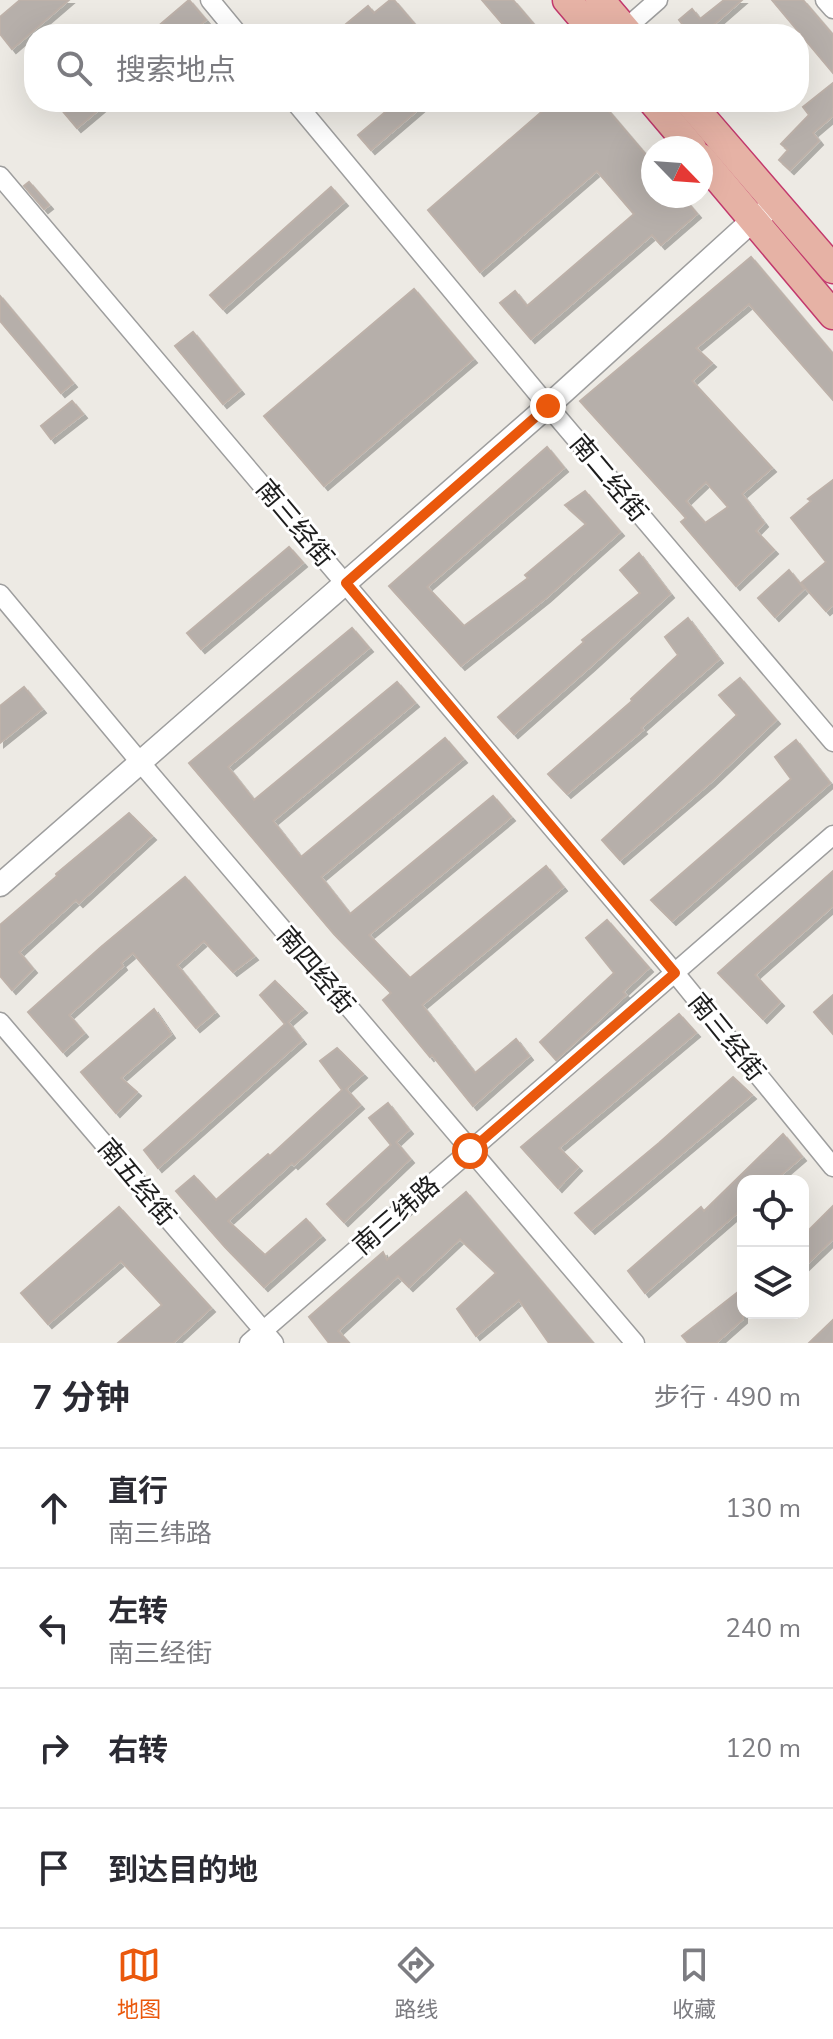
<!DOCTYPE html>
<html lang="zh">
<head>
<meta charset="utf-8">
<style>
  :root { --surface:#fff; --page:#f7f7f7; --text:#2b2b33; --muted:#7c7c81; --line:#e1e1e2; --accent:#ea580c }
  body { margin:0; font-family:"Nunito Sans","Noto Sans SC",sans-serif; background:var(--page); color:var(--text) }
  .controls { position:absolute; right:24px; bottom:24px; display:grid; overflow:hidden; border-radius:16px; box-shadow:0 8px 32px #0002 }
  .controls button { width:72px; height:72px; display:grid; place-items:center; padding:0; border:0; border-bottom:2px solid var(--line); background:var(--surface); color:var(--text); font:40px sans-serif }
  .compass { position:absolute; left:641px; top:136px; width:72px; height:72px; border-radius:50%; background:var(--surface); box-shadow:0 8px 32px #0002; rotate:115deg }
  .stop { position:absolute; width:24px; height:24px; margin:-18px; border:6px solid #ea580c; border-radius:50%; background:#fff }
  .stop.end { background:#ea580c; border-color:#fff; box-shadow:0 2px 8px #0008 }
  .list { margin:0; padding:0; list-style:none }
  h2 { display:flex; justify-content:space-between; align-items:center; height:104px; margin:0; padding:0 32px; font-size:34px }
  h2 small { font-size:26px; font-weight:400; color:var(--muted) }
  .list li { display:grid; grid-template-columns:52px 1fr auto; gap:24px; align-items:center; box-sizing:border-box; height:120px; padding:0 32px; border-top:2px solid var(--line) }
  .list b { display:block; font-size:30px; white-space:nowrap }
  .list p { margin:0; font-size:26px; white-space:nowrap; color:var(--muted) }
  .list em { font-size:26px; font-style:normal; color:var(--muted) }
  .icon { flex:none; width:44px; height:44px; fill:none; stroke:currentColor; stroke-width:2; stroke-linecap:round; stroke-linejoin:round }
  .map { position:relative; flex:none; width:833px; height:1343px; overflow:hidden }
  .search { position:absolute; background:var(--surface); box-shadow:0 8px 32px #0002; left:24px; right:24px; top:24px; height:88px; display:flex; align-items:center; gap:20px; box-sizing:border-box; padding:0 28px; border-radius:32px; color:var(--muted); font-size:30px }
  .sheet { height:584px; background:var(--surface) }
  nav { display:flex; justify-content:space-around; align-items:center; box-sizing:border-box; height:112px; border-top:2px solid var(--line); background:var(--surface); font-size:22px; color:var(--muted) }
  nav a { display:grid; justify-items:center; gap:4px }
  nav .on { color:var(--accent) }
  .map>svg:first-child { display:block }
</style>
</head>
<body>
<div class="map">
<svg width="833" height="1343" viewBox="0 0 833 1343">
  <defs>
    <filter id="shadow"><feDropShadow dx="4" dy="4" stdDeviation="0" flood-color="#0004"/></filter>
  </defs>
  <rect width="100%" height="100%" fill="#edeae4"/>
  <g fill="#b6afaa" stroke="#bdb1a9" stroke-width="2" fill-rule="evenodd" filter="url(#shadow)">
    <path d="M20 0H69L12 49 0 34V17Z"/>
    <path d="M189 0 206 20 189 34H149Z"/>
    <path d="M390 0H394L423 34H334L368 6 374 13Z"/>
    <path d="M482 0H513L542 34H511Z"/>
    <path d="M724 0H742L703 34H690L679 20 692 9 700 19Z"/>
    <path d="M772 0H803L833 35V73Z"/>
    <path d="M833 83V116L813 133 819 141 790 170 779 160 788 150 781 144 809 115 803 107Z"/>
    <path d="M69 102H108L77 128 61 109Z"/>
    <path d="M397 102H427L371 150 358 135Z"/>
    <path d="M553 102H601L653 163V196H682L697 214 661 245 652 235 531 339 500 303 515 291 527 306 634 214 597 171 480 272 428 210Z"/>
    <path d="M29 182 49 205 44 209 24 186Z"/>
    <path d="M331 187 344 202 223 309 210 295Z"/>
    <path d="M751 257 833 354V400L749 304 696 348 712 363 692 381 772 468 742 494 764 523 756 531 774 550 736 586 681 522 686 518 580 401ZM706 482 728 507 705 523 686 501Z"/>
    <path d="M414 289 473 359 324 486 264 416Z"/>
    <path d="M0 296 73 383 61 393 0 321Z"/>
    <path d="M193 332 240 390 223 404 175 346Z"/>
    <path d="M72 401 83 414 51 439 41 426Z"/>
    <path d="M547 447 564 468 427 587 464 626 528 578 525 575 586 524 565 505 585 491 620 532 546 598 461 666 389 586Z"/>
    <path d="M833 480V605L826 611 801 583 826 562 791 518 811 501 808 499Z"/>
    <path d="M289 547 303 563 201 649 187 633Z"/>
    <path d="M639 553 670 594 590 667 514 734 498 717 584 642 582 640 640 593 620 570Z"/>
    <path d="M789 570 804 589 775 617 758 598Z"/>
    <path d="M688 618 719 659 641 728 643 730 567 794 548 774 632 701 631 699 678 655 665 637Z"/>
    <path d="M352 628 369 648 228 767 254 800 397 682 415 703 273 821 301 857 445 738 463 759 321 877 350 914 493 796 511 817 369 935 410 978 546 866 563 887 422 1005 475 1073 516 1039 529 1056 473 1106 432 1055 430 1057 383 1000 391 993 334 934 189 763Z"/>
    <path d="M740 678 776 720 711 782 620 860 602 840 737 715 719 695Z"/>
    <path d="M24 687 42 709 0 743V706Z"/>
    <path d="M796 740 830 783 672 921 651 900 791 779 775 757Z"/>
    <path d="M129 813 152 836 79 903 76 900 19 952 33 969 12 990 0 976V925L57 876 56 874Z"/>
    <path d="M833 871V906L755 975 780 1002 763 1019 718 973Z"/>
    <path d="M185 877 254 956 233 972 204 941 177 965 215 1012 196 1028 133 953 121 963 123 966 69 1015 84 1033 63 1052 28 1012 101 947Z"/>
    <path d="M607 920 649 968 623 992 626 995 556 1060 540 1042 614 973 586 938Z"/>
    <path d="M275 981 303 1009 288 1022 302 1040 158 1168 144 1150 285 1024 260 995Z"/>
    <path d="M833 995V1034L814 1012Z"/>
    <path d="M154 1009 171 1034 121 1078 137 1092 116 1113 81 1072Z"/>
    <path d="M679 1014 696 1033 559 1148 578 1167 558 1188 521 1147Z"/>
    <path d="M337 1048 363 1074 346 1089 360 1105 294 1165 292 1163 228 1221 265 1255 306 1219 321 1236 264 1287 225 1247 176 1191 194 1176 216 1200 268 1154 270 1156 342 1090 320 1061Z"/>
    <path d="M733 1077 752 1095 591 1230 575 1213 659 1143Z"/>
    <path d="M388 1103 409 1130 396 1142 410 1159 344 1222 327 1204 391 1145 369 1118Z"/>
    <path d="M783 1134 802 1157 774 1181H743V1208L645 1293 628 1271 701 1207 704 1211Z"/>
    <path d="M466 1192 593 1343H549L519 1300 476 1336 457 1309 496 1273 460 1239 409 1287 398 1276 338 1331 349 1343H329L309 1317 383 1252 387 1260Z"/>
    <path d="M833 1206V1239L803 1268V1236Z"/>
    <path d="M119 1207 211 1308 173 1343H118L162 1305 121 1261 48 1324 21 1293Z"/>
    <path d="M743 1288V1319L716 1343H688L682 1336Z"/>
    <path d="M833 1320V1343H809Z"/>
  </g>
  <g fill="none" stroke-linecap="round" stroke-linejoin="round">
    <defs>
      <g id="minor">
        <path d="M210 0 238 34"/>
        <path d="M825 0 833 9"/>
        <path d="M625 29 658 0"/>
        <path d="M295 102 548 406 833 742"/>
        <path d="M0 176 675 973 833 1167"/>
        <path d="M0 594 140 762 635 1343"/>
        <path d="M0 1022 274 1343"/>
        <path d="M249 1343 833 835"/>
      </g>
      <path id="tertiary" d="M0 885 548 406 753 220 765 212"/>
      <g id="trunk">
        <path d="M567 0 596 34"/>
        <path d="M600 0 629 34"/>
        <path d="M653 102 692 148"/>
        <path d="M689 102 833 269"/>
        <path d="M701 158 833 315"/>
      </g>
    </defs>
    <use href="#minor" stroke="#9e9e9e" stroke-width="21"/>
    <use href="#tertiary" stroke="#9e9e9e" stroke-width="25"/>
    <use href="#trunk" stroke="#c3396d" stroke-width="31"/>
    <use href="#minor" stroke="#fff" stroke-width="18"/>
    <use href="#tertiary" stroke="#fff" stroke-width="22"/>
    <use href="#trunk" stroke="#e6b2a5" stroke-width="28"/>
  </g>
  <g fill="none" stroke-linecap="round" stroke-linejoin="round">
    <path stroke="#ea580c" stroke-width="10" d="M470 1151 675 973 346 583 548 406"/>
  </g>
  <g text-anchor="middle" stroke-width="6" stroke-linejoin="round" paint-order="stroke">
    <g font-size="26" fill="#1d1d1d" stroke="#fff">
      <text transform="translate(609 478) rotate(50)" y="9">南二经街</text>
      <text transform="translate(295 523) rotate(50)" y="9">南三经街</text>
      <text transform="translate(316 970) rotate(50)" y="9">南四经街</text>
      <text transform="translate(727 1037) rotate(51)" y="9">南三经街</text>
      <text transform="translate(137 1182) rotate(50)" y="9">南五经街</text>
      <text transform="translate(396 1215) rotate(-41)" y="9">南三纬路</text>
    </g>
  </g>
</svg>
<div class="controls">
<button><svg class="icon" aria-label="locate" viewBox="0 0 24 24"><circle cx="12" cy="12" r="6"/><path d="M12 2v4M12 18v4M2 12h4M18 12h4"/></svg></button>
<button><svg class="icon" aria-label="layers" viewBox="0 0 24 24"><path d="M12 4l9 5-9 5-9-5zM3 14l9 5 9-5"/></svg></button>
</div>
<svg class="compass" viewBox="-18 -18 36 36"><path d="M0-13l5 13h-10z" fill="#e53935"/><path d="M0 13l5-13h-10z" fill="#7c7c81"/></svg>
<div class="stop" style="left:470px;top:1151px"></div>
<div class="stop end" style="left:548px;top:406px"></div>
<div class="search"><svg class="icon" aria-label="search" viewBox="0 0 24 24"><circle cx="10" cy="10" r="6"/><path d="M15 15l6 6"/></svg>搜索地点</div>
</div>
<section class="sheet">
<h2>7 分钟<small>步行 · 490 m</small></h2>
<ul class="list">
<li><svg class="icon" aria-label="ahead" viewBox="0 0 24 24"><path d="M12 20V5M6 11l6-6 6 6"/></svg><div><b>直行</b><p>南三纬路</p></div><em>130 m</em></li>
<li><svg class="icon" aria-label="left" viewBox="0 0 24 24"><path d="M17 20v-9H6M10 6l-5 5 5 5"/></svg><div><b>左转</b><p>南三经街</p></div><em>240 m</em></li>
<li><svg class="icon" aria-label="right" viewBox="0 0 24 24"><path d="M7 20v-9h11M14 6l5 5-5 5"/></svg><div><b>右转</b></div><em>120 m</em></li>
<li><svg class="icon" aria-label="arrive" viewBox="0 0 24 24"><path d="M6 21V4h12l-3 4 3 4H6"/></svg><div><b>到达目的地</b></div></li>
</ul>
</section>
<nav>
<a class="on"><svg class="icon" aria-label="map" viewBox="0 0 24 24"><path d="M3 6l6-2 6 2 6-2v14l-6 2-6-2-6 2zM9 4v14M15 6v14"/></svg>地图</a>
<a><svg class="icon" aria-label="directions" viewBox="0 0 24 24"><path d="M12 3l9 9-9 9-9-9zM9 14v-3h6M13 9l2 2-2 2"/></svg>路线</a>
<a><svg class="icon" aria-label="saved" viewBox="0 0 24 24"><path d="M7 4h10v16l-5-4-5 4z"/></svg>收藏</a>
</nav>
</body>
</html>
